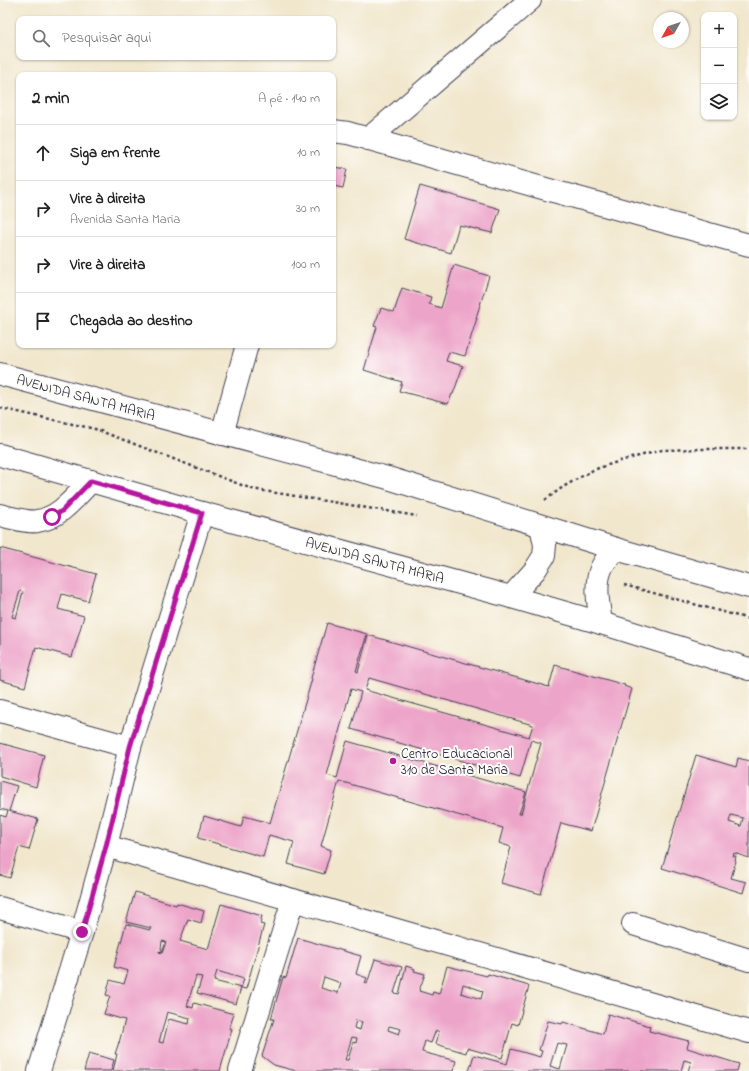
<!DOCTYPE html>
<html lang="pt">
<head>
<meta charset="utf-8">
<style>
  :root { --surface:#fff; --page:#f2f2f2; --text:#222; --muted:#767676; --line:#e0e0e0 }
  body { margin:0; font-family:"Indie Flower",sans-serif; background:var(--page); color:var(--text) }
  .controls { position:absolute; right:12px; top:12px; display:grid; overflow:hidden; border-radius:8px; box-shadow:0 1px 3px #0004 }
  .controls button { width:36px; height:36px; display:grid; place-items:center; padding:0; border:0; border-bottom:1px solid var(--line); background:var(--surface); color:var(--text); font:20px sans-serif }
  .compass { position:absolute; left:653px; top:12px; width:36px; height:36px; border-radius:50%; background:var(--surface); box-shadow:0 1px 3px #0004; rotate:230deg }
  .stop { position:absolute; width:12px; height:12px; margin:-9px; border:3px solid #b5179e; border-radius:50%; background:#fff }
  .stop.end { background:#b5179e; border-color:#fff; box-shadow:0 1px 4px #0008 }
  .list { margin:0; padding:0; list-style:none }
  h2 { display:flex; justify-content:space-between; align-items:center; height:52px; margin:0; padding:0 16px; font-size:17px }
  h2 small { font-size:13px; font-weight:400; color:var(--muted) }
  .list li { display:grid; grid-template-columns:26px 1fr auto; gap:12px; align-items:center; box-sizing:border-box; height:56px; padding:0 16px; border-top:1px solid var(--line) }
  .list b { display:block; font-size:15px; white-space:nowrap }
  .list p { margin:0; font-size:13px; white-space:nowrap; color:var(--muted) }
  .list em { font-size:13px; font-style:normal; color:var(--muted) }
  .icon { flex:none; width:22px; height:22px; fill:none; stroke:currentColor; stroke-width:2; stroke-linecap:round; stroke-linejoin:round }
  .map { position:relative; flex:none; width:749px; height:1071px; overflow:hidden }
  .search { position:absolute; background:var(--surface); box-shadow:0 1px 3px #0004; left:16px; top:16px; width:320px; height:44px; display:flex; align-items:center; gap:10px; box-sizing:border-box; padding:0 14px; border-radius:8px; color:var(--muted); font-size:15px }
  .panel { position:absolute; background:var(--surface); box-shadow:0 1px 3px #0004; left:16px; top:72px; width:320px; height:276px; border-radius:8px }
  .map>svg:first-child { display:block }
</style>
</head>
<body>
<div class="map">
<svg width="749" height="1071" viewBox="0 0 749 1071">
  <rect width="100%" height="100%" fill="#fdfcf7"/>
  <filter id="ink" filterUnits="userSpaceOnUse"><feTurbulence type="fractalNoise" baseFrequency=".025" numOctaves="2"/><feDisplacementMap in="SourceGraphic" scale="8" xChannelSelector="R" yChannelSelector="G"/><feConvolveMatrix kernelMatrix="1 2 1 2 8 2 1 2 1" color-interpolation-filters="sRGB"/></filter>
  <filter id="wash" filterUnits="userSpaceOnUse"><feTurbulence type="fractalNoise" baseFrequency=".012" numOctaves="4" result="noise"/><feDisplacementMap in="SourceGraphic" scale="16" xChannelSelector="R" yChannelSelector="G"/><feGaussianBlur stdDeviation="0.9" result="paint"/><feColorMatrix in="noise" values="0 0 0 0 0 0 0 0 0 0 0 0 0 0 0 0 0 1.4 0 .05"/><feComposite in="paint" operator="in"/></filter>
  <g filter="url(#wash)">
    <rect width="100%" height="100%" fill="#f1e7cd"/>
    <g id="blocks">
      <g fill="#eda4c9" fill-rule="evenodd">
        <path d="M334 167 347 169 343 188 333 186Z"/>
        <path d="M420 186 500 209 492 233 459 225 451 253 404 239Z"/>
        <path d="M454 265 489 276 476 318H477L465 356 449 352 446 361 463 366 453 394H452L448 404 399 391 402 382 364 370 377 327 374 326 381 308 394 312 402 288 431 297 429 304 441 308Z"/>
        <path d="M0 548 96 574 88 601 62 594 58 609 84 616 72 657 36 647 25 687 0 680ZM20 591 23 592 16 618 12 617Z"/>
        <path d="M327 623 367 634 356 671 358 672 368 635 549 687 555 665 625 685 624 686 632 689 591 831 561 823 541 894 501 883 511 847 499 843 503 828 339 781 321 846 331 850 324 874 288 864 294 842 269 835 263 857 198 838 204 816 241 827 244 816 270 823 312 679 311 678ZM369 678 533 725 529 737 365 690ZM351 689 361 692 351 729 520 778 531 740 541 743 521 814H519L526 792 347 741 337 778 327 775Z"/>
        <path d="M0 743 44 755 36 787 0 776Z"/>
        <path d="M696 755 736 767 738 758 749 761V858L734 853 733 856H736L735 860 736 861 731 878 746 882 743 893 662 868ZM731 815 743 818 741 826 729 822Z"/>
        <path d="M0 781 17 786 9 811 38 819 29 850 19 847 10 878 0 875V815L6 817 8 811 0 809Z"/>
        <path d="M135 892 176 905 177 903 204 911 201 923 188 919 180 941 208 949 221 904 262 916 260 924 264 925 246 989 241 988 244 979 217 971 214 981 241 988 236 1004 197 993 202 977 196 976 187 1006 193 1008 194 1003 234 1014 229 1029H232L220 1071H113L117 1054H115L119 1042V1043L125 1020 104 1014 110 996 106 995 110 980 124 984 128 971 114 967 126 924 150 930 151 928 126 922ZM162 941 166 942 162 953 159 952V951L162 952V949H161ZM167 1012 190 1018 189 1024 169 1019 163 1043 159 1042Z"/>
        <path d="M298 938 361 956 356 974 367 978 365 983 367 984 375 959 402 967 394 993 399 994 406 966 415 969 414 971 425 974 419 991 432 995 433 992 439 994 447 966 487 976 488 974 529 986 518 1025 512 1023 502 1058 467 1048 466 1053 436 1044 439 1032 436 1030 431 1043 425 1041 422 1052 456 1061 453 1071H296L274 1065 262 1056 274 1019H271L283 977 286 978ZM324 977 341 983 338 993 321 988ZM463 984 483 991 481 999 461 993ZM356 1020 362 1022 360 1030 354 1028ZM389 1026 401 1029 399 1034 388 1030ZM352 1037 357 1038 356 1043 353 1042 348 1060H345Z"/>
        <path d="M608 1014 650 1026 649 1031 689 1041 687 1048 739 1064 737 1071H688L691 1062 684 1060 681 1071H469L474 1055 507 1064 511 1049 540 1057 542 1051 539 1050 548 1021 562 1024 563 1022 603 1034ZM557 1043 567 1045 560 1069 550 1066Z"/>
        <path d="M89 1053 114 1060 111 1071H84Z"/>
      </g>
    </g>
  </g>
  <g filter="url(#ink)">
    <use href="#blocks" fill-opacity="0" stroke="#414051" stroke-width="1"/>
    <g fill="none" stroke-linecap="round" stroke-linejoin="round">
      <defs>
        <g id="minor">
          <path d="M333 131 348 133 553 191 749 245"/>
          <path d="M368 139 530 0"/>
          <path d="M222 434 247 345"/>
          <path d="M0 515C7 517 31 523 37 521 60 518 75 497 91 481"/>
          <path d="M0 711 130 747"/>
          <path d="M106 846 749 1032"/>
          <path d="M0 908 82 932"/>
          <path d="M633 924 749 960"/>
          <path d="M39 1071 82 932 106 846 130 747 202 513"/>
          <path d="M240 1071 293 900"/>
        </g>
        <g id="major">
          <path d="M0 374 388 478 616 549 749 587"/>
          <path d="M0 455 202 513 511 597 601 623 749 669"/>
          <path d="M511 597 535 570 544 556 545 545 541 526"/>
          <path d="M601 623C599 606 594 586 601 569 603 562 611 555 616 549"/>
        </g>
      </defs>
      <use href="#minor" stroke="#414051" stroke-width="24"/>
      <use href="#major" stroke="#414051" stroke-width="24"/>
      <g stroke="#414051" stroke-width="2.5" stroke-dasharray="3 3" stroke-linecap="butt">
        <path d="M0 408 95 429 252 489 417 516"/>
        <path d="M545 500 563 487 593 470 620 461 662 450 701 449H749"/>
        <path d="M624 585 749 619"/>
      </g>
      <use href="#minor" stroke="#fff" stroke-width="22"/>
      <use href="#major" stroke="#fff" stroke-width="22"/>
    </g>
  </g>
  <g fill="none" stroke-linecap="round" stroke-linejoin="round" filter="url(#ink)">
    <path stroke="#b5179e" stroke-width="5" d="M52 517 62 511 91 481 202 513 130 747 106 846 82 932"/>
  </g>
  <circle fill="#b5179e" stroke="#fdfcf7" stroke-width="1.5" cx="393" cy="761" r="4"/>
  <g text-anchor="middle" stroke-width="4" stroke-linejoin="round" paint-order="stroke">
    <g font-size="14" fill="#22223b" stroke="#fdfcf7">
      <text transform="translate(86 397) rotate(15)" y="5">AVENIDA SANTA MARIA</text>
      <text transform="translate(375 560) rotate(15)" y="5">AVENIDA SANTA MARIA</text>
    </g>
    <g font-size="14" fill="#22223b" stroke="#fdfcf7" text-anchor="start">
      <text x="401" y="758">Centro Educacional<tspan x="401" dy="16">310 de Santa Maria</tspan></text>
    </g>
  </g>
</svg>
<div class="controls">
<button>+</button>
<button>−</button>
<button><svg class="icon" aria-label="layers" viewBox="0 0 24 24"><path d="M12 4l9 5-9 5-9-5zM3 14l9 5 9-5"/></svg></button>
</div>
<svg class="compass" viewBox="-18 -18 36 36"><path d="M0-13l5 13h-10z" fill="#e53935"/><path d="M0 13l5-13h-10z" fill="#767676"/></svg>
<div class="stop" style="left:52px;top:517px"></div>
<div class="stop end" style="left:82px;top:932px"></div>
<div class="search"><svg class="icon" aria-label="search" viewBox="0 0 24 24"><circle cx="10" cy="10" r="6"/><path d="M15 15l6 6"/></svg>Pesquisar aqui</div>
<section class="panel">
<h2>2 min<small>A pé · 140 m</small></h2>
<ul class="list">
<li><svg class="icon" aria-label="ahead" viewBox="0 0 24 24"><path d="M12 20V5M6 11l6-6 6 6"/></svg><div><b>Siga em frente</b></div><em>10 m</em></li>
<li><svg class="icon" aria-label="right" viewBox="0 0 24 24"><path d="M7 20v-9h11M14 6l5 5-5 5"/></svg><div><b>Vire à direita</b><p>Avenida Santa Maria</p></div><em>30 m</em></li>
<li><svg class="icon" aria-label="right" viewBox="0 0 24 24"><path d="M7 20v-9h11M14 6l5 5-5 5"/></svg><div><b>Vire à direita</b></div><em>100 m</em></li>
<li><svg class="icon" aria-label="arrive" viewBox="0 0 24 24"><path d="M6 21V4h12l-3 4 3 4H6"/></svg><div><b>Chegada ao destino</b></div></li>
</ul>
</section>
</div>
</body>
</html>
